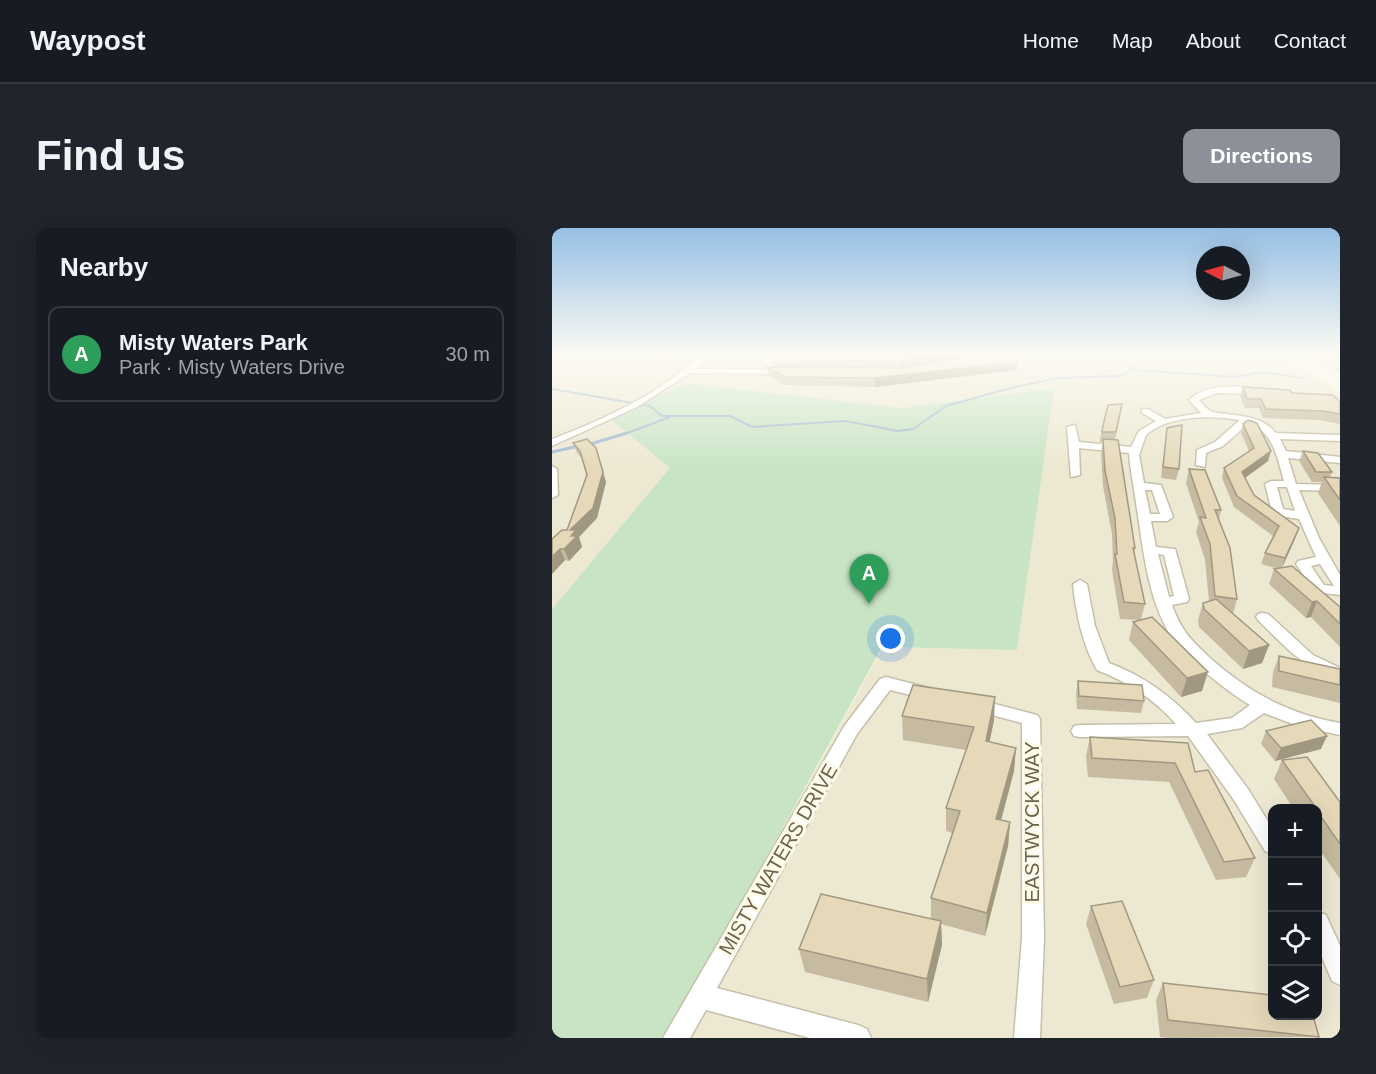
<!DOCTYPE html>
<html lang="en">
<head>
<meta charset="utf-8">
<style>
  :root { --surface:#171b24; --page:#20242c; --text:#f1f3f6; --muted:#9ea1a6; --line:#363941; --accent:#8c9099 }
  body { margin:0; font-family:Arial,sans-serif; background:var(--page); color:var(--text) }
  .controls { position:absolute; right:18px; bottom:18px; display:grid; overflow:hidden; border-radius:12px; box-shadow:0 6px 24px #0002 }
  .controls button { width:54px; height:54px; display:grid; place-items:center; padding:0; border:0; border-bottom:2px solid var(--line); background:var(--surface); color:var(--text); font:30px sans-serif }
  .compass { position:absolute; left:644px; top:18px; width:54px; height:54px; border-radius:50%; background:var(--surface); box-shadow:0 6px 24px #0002; rotate:276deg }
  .you { position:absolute; left:339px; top:411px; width:21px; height:21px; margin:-15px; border:4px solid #fff; border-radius:50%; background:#1a73e8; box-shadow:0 0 0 9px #1a73e833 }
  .badge { display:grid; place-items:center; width:39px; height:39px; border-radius:50%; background:var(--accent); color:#fff; font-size:20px; font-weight:700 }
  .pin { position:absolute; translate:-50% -50px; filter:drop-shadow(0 2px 3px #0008) }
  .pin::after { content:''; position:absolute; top:32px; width:21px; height:18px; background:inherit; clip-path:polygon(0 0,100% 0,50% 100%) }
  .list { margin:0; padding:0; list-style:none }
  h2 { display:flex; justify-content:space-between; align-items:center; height:78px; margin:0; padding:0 24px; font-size:26px }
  h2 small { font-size:20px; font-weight:400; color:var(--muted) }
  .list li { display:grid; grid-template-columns:39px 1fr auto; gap:18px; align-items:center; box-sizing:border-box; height:96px; margin:0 12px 12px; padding:0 12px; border:2px solid var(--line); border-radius:12px }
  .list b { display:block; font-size:22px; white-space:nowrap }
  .list p { margin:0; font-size:20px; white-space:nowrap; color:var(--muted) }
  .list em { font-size:20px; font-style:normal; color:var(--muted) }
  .icon { flex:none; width:33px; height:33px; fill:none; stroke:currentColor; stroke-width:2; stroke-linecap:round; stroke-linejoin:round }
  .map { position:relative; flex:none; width:788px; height:810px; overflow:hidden; border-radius:12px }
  header { display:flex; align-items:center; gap:36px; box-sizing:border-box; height:84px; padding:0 30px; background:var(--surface); border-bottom:2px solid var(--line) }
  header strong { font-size:28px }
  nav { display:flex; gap:33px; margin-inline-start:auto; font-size:21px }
  .intro { display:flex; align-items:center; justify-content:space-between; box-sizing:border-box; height:144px; padding:0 36px }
  h1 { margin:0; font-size:42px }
  .button { padding:15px 27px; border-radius:12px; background:var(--accent); color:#fff; font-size:21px; font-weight:700 }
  main { display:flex; gap:36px; padding:0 36px }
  aside { flex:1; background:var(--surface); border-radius:12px; box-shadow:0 6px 24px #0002 }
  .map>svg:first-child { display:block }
</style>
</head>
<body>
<header>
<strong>Waypost</strong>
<nav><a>Home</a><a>Map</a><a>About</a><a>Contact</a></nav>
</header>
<div class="intro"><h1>Find us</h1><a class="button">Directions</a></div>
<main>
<aside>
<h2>Nearby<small></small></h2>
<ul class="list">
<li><span class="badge" style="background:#2e9e5b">A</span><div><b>Misty Waters Park</b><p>Park · Misty Waters Drive</p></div><em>30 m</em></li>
</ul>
</aside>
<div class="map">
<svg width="788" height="810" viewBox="0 0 788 810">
  <rect width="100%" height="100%" fill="#f9f7e4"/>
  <path fill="#ede8d2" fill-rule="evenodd" d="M0 126H727L788 165V810H116L331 419 465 422 501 160 349 180 132 156 58 191 119 240 0 381ZM720 580H766V788H720Z"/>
  <path fill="#c8e4c5" d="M133 155 349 180 502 160 465 422 330 419 116 810H0V381L118 240 58 191Z"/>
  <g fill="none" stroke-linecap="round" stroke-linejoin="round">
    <g stroke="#a3bbd0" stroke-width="2">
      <path d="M555 126 582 142"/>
      <path d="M0 161 98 178 110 188H178L200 199 294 193 346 203 361 201 394 178 459 160 505 150 567 148 582 142 685 149 710 144 750 150"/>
      <path d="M70 207 118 189"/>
    </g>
    <g stroke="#a3bbd0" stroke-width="3">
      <path d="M35 217 75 205"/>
      <path d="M0 224 27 218"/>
    </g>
    <defs>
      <g id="minor">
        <path d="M7 126H17L0 136V131Z"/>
        <path d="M149 126H158L144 141 236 142 240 144 236 146 138 145 85 179 0 218V211C53 191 108 166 149 126Z"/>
        <path d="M458 126H475L442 134 438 132Z"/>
        <path d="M693 159 714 163 710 166 665 165 647 172C651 176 656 183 661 184 685 189 707 185 724 205L788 207V213L728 211 734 223 788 229V235L736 230 744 256 788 257V263L747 262 767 310 788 347V367L763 364 744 336 746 333 764 329 747 291 722 287 720 284 713 256 719 253H732C725 229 722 205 697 195L671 218 654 225 653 239 644 237 645 222 663 214 688 192C660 187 616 187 594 207L587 227 592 255 609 257 621 289 615 293H599L604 319 623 321 624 324 637 371 635 374 620 377C629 402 638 411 657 429 696 464 736 486 788 495V507L746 498 712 485 690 500 655 506 696 561 720 600V626L713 623 682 572 636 508 528 509 522 508 519 503 522 498 528 497 624 496C602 471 576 454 545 442 530 416 524 385 521 356L528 352 535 356 543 398 557 435C592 448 619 468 644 495L680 490 698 477C675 463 633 431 619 408 595 370 591 319 584 275 582 259 578 242 577 225L527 220 528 247 519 249 515 199 523 197 527 214 579 219 587 203 604 193 590 185V181H596L613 191 649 185 637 172C651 158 674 158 693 159ZM725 259H735L743 283 731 281ZM593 262H600L608 286H598ZM606 326 612 327 622 368 617 369ZM768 336 782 358 772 357 759 338Z"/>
        <path d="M0 238 5 241 6 267 0 270Z"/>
        <path d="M711 385 716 386 761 427 788 440V451C753 442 731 417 706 392L704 389 706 386Z"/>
        <path d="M334 449 385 462 387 466 385 470 379 472 338 462 305 506 165 760 306 797 315 801 319 810H258L154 782 138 810H111L293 497 328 451Z"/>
        <path d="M423 471 485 487 488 491 492 710 488 810H462L470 710V495L417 481 415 477 417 473Z"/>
        <path d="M766 684 774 687 788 718V757L780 753 766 720Z"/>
      </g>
      <path id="highway" d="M759 126H774L788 135V144Z"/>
    </defs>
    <use href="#minor" stroke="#c6bfaa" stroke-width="3"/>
    <use href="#highway" stroke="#d9d6d1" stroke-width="4"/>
    <use href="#minor" fill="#fff" fill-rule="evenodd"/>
    <use href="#highway" fill="#eccca2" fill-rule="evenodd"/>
  </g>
  <g fill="#c6bba0">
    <path d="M107 126H131L128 130 108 129Z"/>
    <path d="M224 126 466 134 465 142 323 159 233 157 217 148 215 139H222L221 131Z"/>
    <path d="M691 159 788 174V196L768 192 711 190 707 180H693L688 168Z"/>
    <path d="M570 176 563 212 583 320 582 327 593 376 589 391 650 463 629 469 577 412 581 394 587 392 568 391 560 342 561 333 560 306 551 258 549 224 551 214H548V211L550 202Z"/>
    <path d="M691 196 716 233 693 250 702 267 743 311 730 339 788 379V419L759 389 754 390 717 356 722 341 724 340 709 336 713 325 721 308 682 279 670 250 672 240 697 223 689 205Z"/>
    <path d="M615 200 627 241 624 252 609 250Z"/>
    <path d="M35 211 54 254 45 290 27 309 30 319 17 333 13 332 0 346V311L15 302 35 247 31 232 25 225 21 215Z"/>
    <path d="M751 223 780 244 778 249 788 250V298L766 265 770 254H760L747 233Z"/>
    <path d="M637 241 669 282 667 291 685 371 681 386 717 417 710 435 691 441 647 399 646 392 651 375 657 373 653 332 644 304 647 294 634 255Z"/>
    <path d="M727 428 788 441V475L720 459 721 444Z"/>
    <path d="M526 453 592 473 589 485 525 481 524 465Z"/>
    <path d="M350 488 442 492 437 514 464 520 462 543 449 592 458 594 456 618 433 708 389 696 390 717 376 774 253 744 247 721 379 690V670L400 605 394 603V580L414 522 351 512Z"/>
    <path d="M714 503 769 521 723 533 709 516Z"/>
    <path d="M538 509 636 515 643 544 703 630 694 649 664 652 617 554 536 549 534 528Z"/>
    <path d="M730 532 788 574V651L765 618V580H741L722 551Z"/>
    <path d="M539 678 602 752 595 770 562 776 534 696Z"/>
    <path d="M611 755 767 809 617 810 608 809 604 772Z"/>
  </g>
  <g fill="#a19882">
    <path d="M385 126H436L348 140V132Z"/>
    <path d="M466 134 465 142 323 159V150Z"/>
    <path d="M44 220 54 254 45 290 27 309 30 319 17 333 12 321Z"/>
    <path d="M719 223 716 233 687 254 690 244Z"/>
    <path d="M747 300 743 311 729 342 733 330Z"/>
    <path d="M8 321 13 332 0 346V329Z"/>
    <path d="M765 373 759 389 754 390 760 374Z"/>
    <path d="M717 417 710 435 691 441 697 423Z"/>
    <path d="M656 444 650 463 629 469 635 450Z"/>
    <path d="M443 469 442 492 433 537 434 513Z"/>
    <path d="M775 508 769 521 723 533 729 520Z"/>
    <path d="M464 520 462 543 443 615 444 591Z"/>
    <path d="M458 594 456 618 433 708 435 685Z"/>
    <path d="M389 693 390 717 376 774 375 751Z"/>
  </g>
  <g fill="#e6d9ba" stroke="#a19882" stroke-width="1.5">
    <path d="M224 126H385L348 132 221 131Z"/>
    <path d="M435 126H460L466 134 323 150 232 149 215 139 348 140Z"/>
    <path d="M691 159 738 162 740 165 781 167 788 174V186L771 183 714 181 709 171H695Z"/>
    <path d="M570 176 564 204H550V202L556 177Z"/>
    <path d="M696 192 705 195 719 223 690 244 702 267 747 300 733 330 713 325 727 298 685 268 672 240 702 220 691 196Z"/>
    <path d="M630 197 627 241 611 239 615 200Z"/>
    <path d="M35 211 44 220 51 244 41 280 18 302H24L19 308H25L12 321H8L0 329V311L10 302H15L35 247 28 223 21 215Z"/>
    <path d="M551 211 566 212 583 320H581L593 376 572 374 563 326H565L563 290 553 243Z"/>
    <path d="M751 223 766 225 780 244H764Z"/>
    <path d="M637 241 653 242 669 282H663L678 320 685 371 663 368 658 316 648 289 654 290Z"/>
    <path d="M772 249 788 250V272Z"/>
    <path d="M740 338 788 379V396L765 373 760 374 722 341Z"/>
    <path d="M664 371 717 417 697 423 652 381 651 375Z"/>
    <path d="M600 389 656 444 635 450 581 394Z"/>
    <path d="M727 428 788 441V457L727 443Z"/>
    <path d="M526 453 590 457 592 473 527 468Z"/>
    <path d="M361 457 443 469 434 513 464 520 444 591 458 594 435 685 379 670 408 583 394 580 422 499 350 488Z"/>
    <path d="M759 492 775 508 729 520 714 503Z"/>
    <path d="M538 509 636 515 643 544 656 542 703 630 672 634 623 535 540 530Z"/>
    <path d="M755 529 788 574V616L765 583V580H764L730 532Z"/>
    <path d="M269 666 389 693 375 751 247 721Z"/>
    <path d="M570 673 602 752 568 759 539 678Z"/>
    <path d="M611 755 720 767V788H761L767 809 616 792Z"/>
  </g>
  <linearGradient id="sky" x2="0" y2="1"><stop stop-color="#96bfe5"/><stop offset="0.53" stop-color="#fcfbf3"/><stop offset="1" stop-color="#fcfbf3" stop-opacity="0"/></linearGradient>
  <rect width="788" height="240" fill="url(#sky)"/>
  <g text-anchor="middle" stroke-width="6" stroke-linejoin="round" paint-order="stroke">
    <g font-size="20" fill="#6e634d" stroke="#fcfbea">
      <text transform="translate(480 594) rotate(-90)" y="7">EASTWYCK WAY</text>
      <text transform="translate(226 631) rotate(-60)" y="7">MISTY WATERS DRIVE</text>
    </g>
  </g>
</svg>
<div class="controls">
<button>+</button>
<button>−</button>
<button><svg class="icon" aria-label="locate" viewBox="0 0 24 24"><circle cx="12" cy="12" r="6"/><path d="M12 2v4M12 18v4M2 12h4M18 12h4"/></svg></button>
<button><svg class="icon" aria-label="layers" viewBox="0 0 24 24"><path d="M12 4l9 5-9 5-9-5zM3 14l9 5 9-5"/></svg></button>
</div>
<svg class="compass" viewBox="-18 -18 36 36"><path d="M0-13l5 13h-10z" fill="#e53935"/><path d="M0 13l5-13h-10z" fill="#9ea1a6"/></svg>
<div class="you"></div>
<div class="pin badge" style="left:317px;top:376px;background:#2e9e5b">A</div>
</div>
</main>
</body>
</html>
